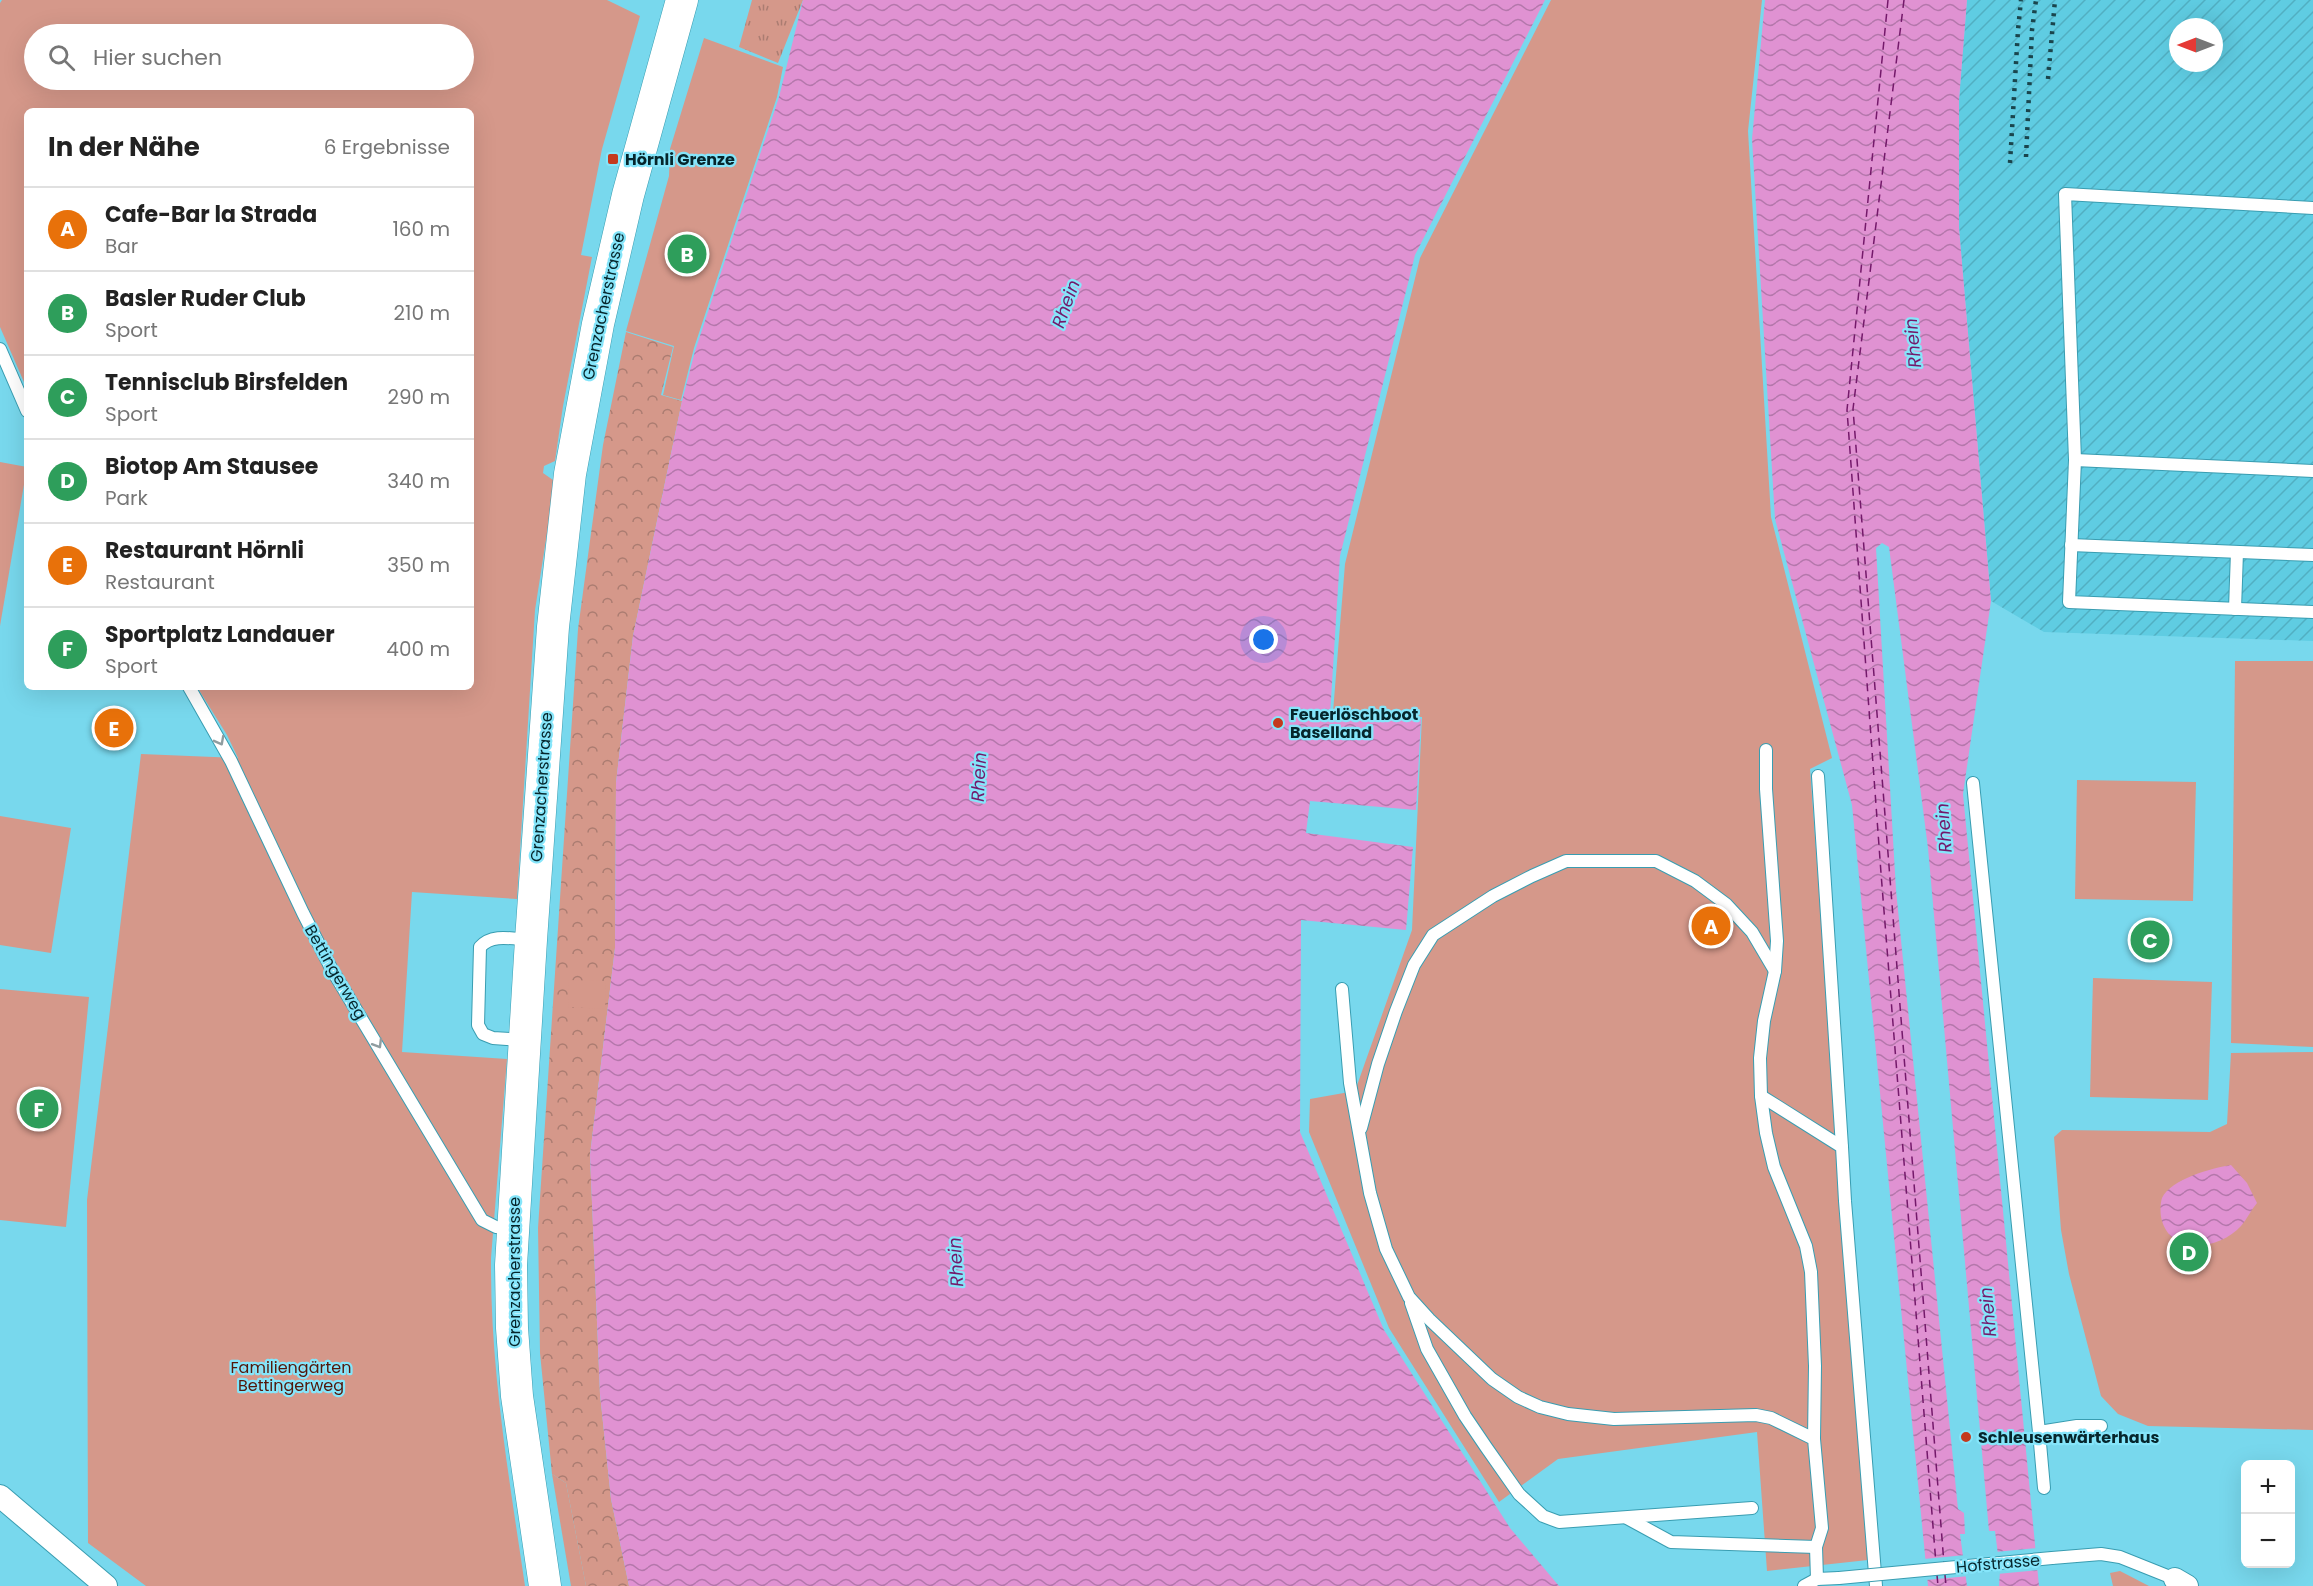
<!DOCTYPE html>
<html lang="de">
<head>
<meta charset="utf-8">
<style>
  :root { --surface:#fff; --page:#f2f2f2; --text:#222; --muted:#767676; --line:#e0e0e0; --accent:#b45309 }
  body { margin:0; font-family:Poppins,sans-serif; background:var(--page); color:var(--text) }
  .controls { position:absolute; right:18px; bottom:18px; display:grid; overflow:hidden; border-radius:9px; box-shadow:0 6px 24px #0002 }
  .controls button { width:54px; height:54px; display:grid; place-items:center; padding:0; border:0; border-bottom:2px solid var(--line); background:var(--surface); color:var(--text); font:30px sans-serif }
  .compass { position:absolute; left:2169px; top:18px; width:54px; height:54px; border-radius:50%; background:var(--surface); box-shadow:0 6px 24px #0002; rotate:270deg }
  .you { position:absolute; left:1264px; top:640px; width:21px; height:21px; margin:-15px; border:4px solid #fff; border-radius:50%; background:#1a73e8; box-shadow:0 0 0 9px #1a73e833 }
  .badge { display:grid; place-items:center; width:39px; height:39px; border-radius:50%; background:var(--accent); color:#fff; font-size:20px; font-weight:700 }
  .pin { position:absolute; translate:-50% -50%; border:3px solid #fff; box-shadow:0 2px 6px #0006 }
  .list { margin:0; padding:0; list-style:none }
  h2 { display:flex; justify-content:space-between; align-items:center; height:78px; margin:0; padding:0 24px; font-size:26px }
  h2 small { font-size:20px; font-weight:400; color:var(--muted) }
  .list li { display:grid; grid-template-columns:39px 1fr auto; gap:18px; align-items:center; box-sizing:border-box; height:84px; padding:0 24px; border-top:2px solid var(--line) }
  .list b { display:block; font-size:22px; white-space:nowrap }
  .list p { margin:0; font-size:20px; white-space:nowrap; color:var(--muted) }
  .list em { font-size:20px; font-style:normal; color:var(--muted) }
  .icon { flex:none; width:33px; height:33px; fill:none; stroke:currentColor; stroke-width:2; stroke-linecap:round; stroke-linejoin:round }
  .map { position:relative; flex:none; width:2313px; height:1586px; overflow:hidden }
  .search { position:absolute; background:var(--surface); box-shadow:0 6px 24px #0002; left:24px; top:24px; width:450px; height:66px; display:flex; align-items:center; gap:15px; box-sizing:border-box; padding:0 21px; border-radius:33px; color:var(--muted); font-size:22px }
  .panel { position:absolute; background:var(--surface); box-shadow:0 6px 24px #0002; left:24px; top:108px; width:450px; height:582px; border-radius:9px }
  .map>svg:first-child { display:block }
</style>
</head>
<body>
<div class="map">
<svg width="2313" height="1586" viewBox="0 0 2313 1586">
  <defs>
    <pattern id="industrial-furrows" width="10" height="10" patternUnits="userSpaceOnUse" patternTransform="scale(1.5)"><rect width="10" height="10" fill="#5fcce2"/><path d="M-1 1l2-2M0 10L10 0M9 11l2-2" fill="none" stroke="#51afc2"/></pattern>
    <pattern id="grass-tufts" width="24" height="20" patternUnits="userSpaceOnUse" patternTransform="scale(1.5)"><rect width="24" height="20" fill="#d5988a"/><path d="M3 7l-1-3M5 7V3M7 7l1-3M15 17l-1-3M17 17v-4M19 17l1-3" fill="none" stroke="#ab7c71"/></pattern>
    <pattern id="forest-crowns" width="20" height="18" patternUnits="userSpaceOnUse" patternTransform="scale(1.5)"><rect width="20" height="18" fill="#d5988a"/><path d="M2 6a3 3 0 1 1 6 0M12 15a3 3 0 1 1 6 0" fill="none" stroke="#ab7c71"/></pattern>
    <pattern id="water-waves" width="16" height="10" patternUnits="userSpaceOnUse" patternTransform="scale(1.5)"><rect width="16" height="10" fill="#e092d2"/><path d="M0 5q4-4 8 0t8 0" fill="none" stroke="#b477ab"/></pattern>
  </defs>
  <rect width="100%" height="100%" fill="#78d8ed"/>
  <path fill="url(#industrial-furrows)" fill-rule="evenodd" d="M1967 0H2313V641L2044 632 1991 601 1959 228V100ZM2178 27H2214V63H2178Z"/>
  <path fill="url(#grass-tufts)" d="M752 0H803L778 63 739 47Z"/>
  <path fill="url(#forest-crowns)" d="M626 332 673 347 661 395 682 401 633 636 616 783 615 948 590 1155 600 1394 611 1499 629 1586H586L566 1483 552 1474 540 1353 538 1228 578 629 603 445Z"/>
  <g fill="#d5988a" fill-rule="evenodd">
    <path d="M2 0H607L640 16 602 149 581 255 592 257 563 406 555 461 544 466 543 473 553 480 550 514 535 610 517 899 412 892 402 1052 507 1059 491 1258C490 1368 509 1477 525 1586H146L88 1543 87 1200 141 754 238 758 227 735 197 687H471V111H27V389L0 327V3ZM34 34H464V80H34Z"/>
    <path d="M1551 0H1762L1748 131 1771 517 1832 758 1810 769 1868 1560 1767 1571 1757 1432 1558 1459 1499 1502 1389 1328 1309 1132 1310 1099 1355 1091 1412 930 1422 717 1333 712 1345 564 1420 258Z"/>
    <path d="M704 38 783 67 777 97 694 348 681 400 663 395 674 346 626 331 669 176 670 149Z"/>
    <path d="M0 462 27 467 0 626Z"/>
    <path d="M2235 661H2313V1047L2231 1043Z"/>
    <path d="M2077 780 2196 782 2193 901 2075 899Z"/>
    <path d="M0 816 71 828 51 953 0 945Z"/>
    <path d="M2093 978 2212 982 2208 1100 2090 1097Z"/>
    <path d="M569 980 606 981 605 1009 568 1007Z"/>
    <path d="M0 989 89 997 66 1227 0 1220Z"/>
    <path d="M2313 1052V1430L2148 1426 2118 1414 2101 1396 2069 1274 2061 1230 2054 1137 2062 1130 2210 1132 2227 1124 2231 1053Z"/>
    <path d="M552 1474 566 1483 586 1586H571Z"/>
    <path d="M2120 1571 2149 1586H2113L2110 1573Z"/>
  </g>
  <g fill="url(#water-waves)">
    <path d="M803 0H1545L1415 255 1340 556 1330 715 1421 719 1416 810 1310 801 1306 833 1413 847 1406 930 1301 920 1300 1132 1384 1330 1510 1528 1559 1586H629L611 1499 600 1394 590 1155 615 948 616 783 633 636 682 401 695 351 779 97Z"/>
    <path d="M1765 0H1967L1959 100V228L1991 601 1963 794 2039 1586H1999L2000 1571 1995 1531H1989L1928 848 1889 547 1882 543 1876 548 1896 890 1958 1509 1964 1513 1965 1534H1960L1967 1586H1928L1852 805 1775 519 1752 139Z"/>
    <path d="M2231 1165 2247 1183 2257 1203C2251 1210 2247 1219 2241 1226 2220 1249 2173 1257 2162 1221 2160 1215 2160 1204 2162 1198 2171 1179 2212 1168 2231 1165Z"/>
  </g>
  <g fill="#78d8ed">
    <path d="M2038 1548 2040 1570 1997 1574 1995 1552Z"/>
    <path d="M1966 1555 1969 1576 1926 1580 1924 1559Z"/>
  </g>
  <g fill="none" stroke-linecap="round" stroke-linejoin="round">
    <g stroke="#74196a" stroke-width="1.5" stroke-dasharray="8 6" stroke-linecap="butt">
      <path d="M1888 0 1847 410 1881 873 1936 1564"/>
      <path d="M1904 0 1853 409 1944 1564"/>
      <path d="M1937 1575 1938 1586"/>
      <path d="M1945 1575 1946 1586"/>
    </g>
    <defs>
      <g id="lane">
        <path d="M2313 208 2065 194 2075 460 2069 602 2313 612"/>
        <path d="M0 349 27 411"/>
        <path d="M2075 460 2313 471"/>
        <path d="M2071 545 2313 555"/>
        <path d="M2235 609 2237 552"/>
        <path d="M189 687 231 761 303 913 331 968 482 1220 496 1227 512 1228"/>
        <path d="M1766 750V789L1777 941 1775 971 1764 1021 1760 1058 1761 1096 1766 1133 1774 1167 1806 1246 1811 1272 1815 1366 1814 1439"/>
        <path d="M1818 776 1842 1147"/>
        <path d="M1973 783 2039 1432 2077 1426H2101"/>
        <path d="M1342 989 1350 1083 1370 1193 1386 1249 1409 1297 1429 1319 1492 1379 1518 1397 1540 1407 1568 1414 1614 1419 1756 1415 1771 1418 1814 1439 1822 1528 1816 1547 1817 1579"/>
        <path d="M523 1040 493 1038 483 1034 478 1025 480 947C492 933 513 939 530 940"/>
        <path d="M1761 1096 1842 1147 1845 1201 1876 1586"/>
        <path d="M1361 1128 1378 1064 1396 1011 1414 965 1433 935 1493 896 1532 876 1566 861H1656L1695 881 1726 904 1752 932 1775 971"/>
        <path d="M1411 1303 1427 1349 1465 1416 1486 1447 1519 1494 1543 1516 1559 1522 1752 1508"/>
        <path d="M2039 1432 2044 1488"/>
        <path d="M1627 1518 1671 1542 1816 1547"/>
        <path d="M2052 1558 2101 1554 2120 1557 2175 1579"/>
        <path d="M1804 1586 1817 1579 1839 1578"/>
      </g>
      <g id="street">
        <path d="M0 1496 106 1586"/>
        <path d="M2175 1579 2187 1586"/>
      </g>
      <path id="secondary" d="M545 1586 517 1396 512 1328 511 1265 531 940 553 627 570 474 598 324 628 195 682 0"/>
    </defs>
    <use href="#lane" stroke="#399db1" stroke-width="14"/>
    <use href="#street" stroke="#399db1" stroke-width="24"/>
    <use href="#secondary" stroke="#399db1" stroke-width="33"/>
    <use href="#lane" stroke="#fff" stroke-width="12"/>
    <use href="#street" stroke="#fff" stroke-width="22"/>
    <use href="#secondary" stroke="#fff" stroke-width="32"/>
    <g stroke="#1a454d" stroke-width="4.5" stroke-dasharray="3 6" stroke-linecap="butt">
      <path d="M2048 79 2055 0"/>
      <path d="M2026 157 2032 30 2036 0"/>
      <path d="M2010 163 2018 30 2021 0"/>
    </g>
    <defs>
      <path id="lane-bridge" d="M1839 1578 2052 1558"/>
    </defs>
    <use href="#lane-bridge" stroke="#399db1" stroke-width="14" stroke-linecap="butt"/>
    <use href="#lane-bridge" stroke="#fff" stroke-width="12"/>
  </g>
  <defs><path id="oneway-chevron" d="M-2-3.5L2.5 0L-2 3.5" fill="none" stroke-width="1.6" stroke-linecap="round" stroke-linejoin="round" transform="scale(1.5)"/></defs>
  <g stroke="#8f9da0">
    <use href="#oneway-chevron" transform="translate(220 741) rotate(62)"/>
    <use href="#oneway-chevron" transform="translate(378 1044) rotate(59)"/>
  </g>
  <g fill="#c4391d" stroke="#85e5fa" stroke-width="2">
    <rect x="607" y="153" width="12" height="12" rx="3"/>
    <circle cx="1278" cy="723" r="6"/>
    <circle cx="1966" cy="1437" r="6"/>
  </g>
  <g text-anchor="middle" stroke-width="4.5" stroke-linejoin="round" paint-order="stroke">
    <g font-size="16" font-weight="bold" fill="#06262c" stroke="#85e5fa" text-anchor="start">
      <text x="625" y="165">Hörnli Grenze</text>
      <text x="1290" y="720">Feuerlöschboot<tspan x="1290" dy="18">Baselland</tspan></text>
      <text x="1978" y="1443">Schleusenwärterhaus</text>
    </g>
    <g font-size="16" fill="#06262c" stroke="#85e5fa">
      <text transform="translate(603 306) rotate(-78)" y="6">Grenzacherstrasse</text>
      <text transform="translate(541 787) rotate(-86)" y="6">Grenzacherstrasse</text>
      <text transform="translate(336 972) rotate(60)" y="6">Bettingerweg</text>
      <text transform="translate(514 1272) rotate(-90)" y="6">Grenzacherstrasse</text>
      <text transform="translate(1998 1563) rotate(-5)" y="6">Hofstrasse</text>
    </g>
    <g font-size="16" fill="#53170a" stroke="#85e5fa">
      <text x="291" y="1373">Familiengärten<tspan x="291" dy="18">Bettingerweg</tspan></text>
    </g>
    <g font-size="18" font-style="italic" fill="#74196a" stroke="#85e5fa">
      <text transform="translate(1066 304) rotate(-70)" y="6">Rhein</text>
      <text transform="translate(1913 343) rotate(-95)" y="6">Rhein</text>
      <text transform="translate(979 777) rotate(-87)" y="6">Rhein</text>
      <text transform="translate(1944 828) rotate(-94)" y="6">Rhein</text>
      <text transform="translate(956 1262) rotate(-93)" y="6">Rhein</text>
      <text transform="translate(1988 1312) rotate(-95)" y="6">Rhein</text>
    </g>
  </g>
</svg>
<div class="controls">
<button>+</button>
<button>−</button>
</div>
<svg class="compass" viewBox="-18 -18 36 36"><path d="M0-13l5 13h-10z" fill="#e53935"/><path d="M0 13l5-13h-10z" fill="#767676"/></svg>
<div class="you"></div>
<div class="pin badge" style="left:1711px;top:926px;background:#e8710a">A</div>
<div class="pin badge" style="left:687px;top:254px;background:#2e9e5b">B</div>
<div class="pin badge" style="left:2150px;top:940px;background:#2e9e5b">C</div>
<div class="pin badge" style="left:2189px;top:1252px;background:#2e9e5b">D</div>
<div class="pin badge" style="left:114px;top:728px;background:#e8710a">E</div>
<div class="pin badge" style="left:39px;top:1109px;background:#2e9e5b">F</div>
<div class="search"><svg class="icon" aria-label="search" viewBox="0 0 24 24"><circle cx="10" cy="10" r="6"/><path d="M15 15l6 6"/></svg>Hier suchen</div>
<section class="panel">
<h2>In der Nähe<small>6 Ergebnisse</small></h2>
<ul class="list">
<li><span class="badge" style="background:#e8710a">A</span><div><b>Cafe-Bar la Strada</b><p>Bar</p></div><em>160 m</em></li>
<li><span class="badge" style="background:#2e9e5b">B</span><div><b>Basler Ruder Club</b><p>Sport</p></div><em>210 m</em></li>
<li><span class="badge" style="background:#2e9e5b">C</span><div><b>Tennisclub Birsfelden</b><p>Sport</p></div><em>290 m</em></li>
<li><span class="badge" style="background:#2e9e5b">D</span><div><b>Biotop Am Stausee</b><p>Park</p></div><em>340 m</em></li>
<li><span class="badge" style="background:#e8710a">E</span><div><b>Restaurant Hörnli</b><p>Restaurant</p></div><em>350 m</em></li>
<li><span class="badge" style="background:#2e9e5b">F</span><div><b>Sportplatz Landauer</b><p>Sport</p></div><em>400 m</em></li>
</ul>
</section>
</div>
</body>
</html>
